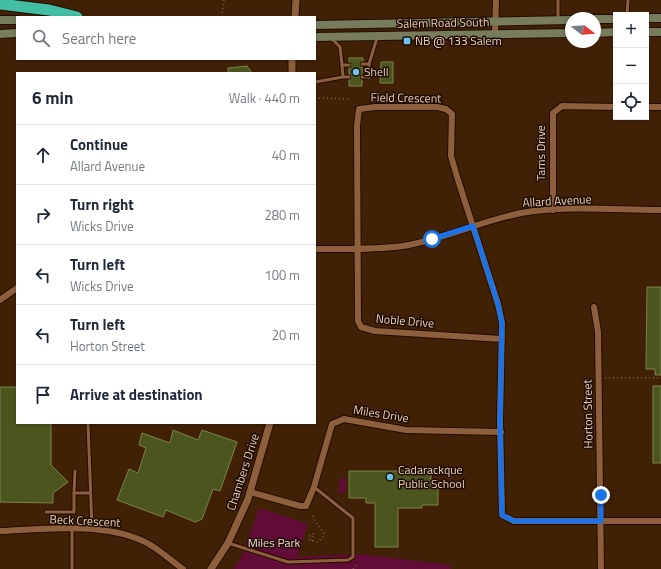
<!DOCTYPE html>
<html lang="en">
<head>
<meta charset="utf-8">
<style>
  :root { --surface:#fff; --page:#f2f2f3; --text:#1f2937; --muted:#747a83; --line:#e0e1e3 }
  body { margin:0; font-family:"Titillium Web",sans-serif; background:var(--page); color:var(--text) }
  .controls { position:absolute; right:12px; top:12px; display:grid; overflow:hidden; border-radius:0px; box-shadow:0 1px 3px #0004 }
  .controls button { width:36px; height:36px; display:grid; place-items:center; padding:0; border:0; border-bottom:1px solid var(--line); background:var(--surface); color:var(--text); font:20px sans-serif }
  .compass { position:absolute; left:565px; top:12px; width:36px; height:36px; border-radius:50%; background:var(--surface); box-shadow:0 1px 3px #0004; rotate:107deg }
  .stop { position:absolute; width:12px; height:12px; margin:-9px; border:3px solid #1a73e8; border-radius:50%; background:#fff }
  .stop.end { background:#1a73e8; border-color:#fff; box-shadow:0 1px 4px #0008 }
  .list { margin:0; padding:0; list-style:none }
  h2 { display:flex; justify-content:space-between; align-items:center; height:52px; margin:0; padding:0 16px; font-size:17px }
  h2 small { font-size:13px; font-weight:400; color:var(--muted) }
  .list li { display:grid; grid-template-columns:26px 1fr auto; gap:12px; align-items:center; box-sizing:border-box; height:60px; padding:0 16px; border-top:1px solid var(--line) }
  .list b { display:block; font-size:15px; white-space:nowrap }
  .list p { margin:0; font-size:13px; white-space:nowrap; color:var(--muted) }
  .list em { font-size:13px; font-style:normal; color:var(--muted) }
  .icon { flex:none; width:22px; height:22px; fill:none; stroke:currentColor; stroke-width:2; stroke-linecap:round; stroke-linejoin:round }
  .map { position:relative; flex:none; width:661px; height:569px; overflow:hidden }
  .search { position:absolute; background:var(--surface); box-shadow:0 1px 3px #0004; left:16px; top:16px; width:300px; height:44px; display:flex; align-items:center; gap:10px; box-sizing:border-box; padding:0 14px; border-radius:0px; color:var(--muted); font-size:15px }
  .panel { position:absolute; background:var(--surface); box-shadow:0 1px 3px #0004; left:16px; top:72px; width:300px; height:352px; border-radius:0px }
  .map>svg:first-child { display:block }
</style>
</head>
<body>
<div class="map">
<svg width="661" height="569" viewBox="0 0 661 569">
  <rect width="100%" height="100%" fill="#412106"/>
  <g fill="#610c37">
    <path d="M340 478 346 479 345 493H338Z"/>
    <path d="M259 508 308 524 297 557 359 554 451 565 450 569H233L242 556Z"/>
  </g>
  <g fill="#4d551e" stroke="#7a834c">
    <path d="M349 58H363V61L359 64 362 67V74L359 77 362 80V86H349V80L352 77 349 74V68L352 65 349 62Z"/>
    <path d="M381 62H393V83H380Z"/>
    <path d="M247 66 252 73H228V68Z"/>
    <path d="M647 287H661V375H655V369H646Z"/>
    <rect x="653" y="386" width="8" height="77"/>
    <path d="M0 387H17V423H51V465L68 482 53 493V503L0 502Z"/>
    <path d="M173 430 198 440 202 430 237 442 220 491 213 489 202 519 195 522 166 510 163 517 117 500 129 469 138 473 146 448 139 445 142 433 170 443Z"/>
    <path d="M349 471H431V486H438V505H422V508H398V547H375V503H366V498H349Z"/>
  </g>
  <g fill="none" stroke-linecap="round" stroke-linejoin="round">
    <defs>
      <g id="service">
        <path d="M627 15 628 0"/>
        <path d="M558 20V0"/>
        <path d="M332 39 340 47 342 65H349"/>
        <path d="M362 64H369L377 38"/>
        <path d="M342 65 343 77H349"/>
        <path d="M362 77H369V64"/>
        <path d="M315 82 343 77"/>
        <path d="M88 423 92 529"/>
        <path d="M74 493 75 471"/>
        <path d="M46 512H74V493H90"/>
        <path d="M228 543 288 562 348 560 353 557V518L314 487"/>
        <path d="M72 569V529"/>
      </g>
      <g id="minor">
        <path d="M495 34 496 0"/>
        <path d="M646 107H661"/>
        <path d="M553 210V113L562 106 616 107"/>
        <path d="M315 249C344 249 374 250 403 246 444 239 481 221 521 213 566 205 615 210 661 210"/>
        <path d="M0 300 17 288"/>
        <path d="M594 307 598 332 601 569"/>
        <path d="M502 339 375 331 361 327 358 321 357 126 359 109 376 107H437L446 109 452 114 451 156 458 180 498 304 502 323 500 421 502 515 514 521H661"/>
        <path d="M250 492 300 506H306L314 487 332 424 344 419 406 430 501 432"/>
        <path d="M0 531C44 529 102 522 143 541 157 547 170 560 183 569"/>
      </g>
      <g id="tertiary">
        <path d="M295 17 296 0"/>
        <path d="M292 59V73"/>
        <path d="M211 569 228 543 248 499 270 423"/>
      </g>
      <g id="secondary">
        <path d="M646 18H661"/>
        <path d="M595 19H616"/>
        <path d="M0 20H17"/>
        <path d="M315 25 571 20"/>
        <path d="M646 32H661"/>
        <path d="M595 33 616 32"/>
        <path d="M0 34 17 33"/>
        <path d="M315 37 571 33"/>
      </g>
      <path id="motorway" d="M0 4 49 10 77 17"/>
    </defs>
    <use href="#service" stroke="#220c00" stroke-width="5"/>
    <use href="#minor" stroke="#220c00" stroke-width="8"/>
    <use href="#tertiary" stroke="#220c00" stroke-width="9"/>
    <use href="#secondary" stroke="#220c00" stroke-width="10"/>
    <use href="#motorway" stroke="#220c00" stroke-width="13"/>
    <g stroke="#80624b" stroke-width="1.5" stroke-dasharray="1 3" stroke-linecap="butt">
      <path d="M222 13 224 0"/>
      <path d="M315 98 349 99"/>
      <path d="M605 378H661"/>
      <path d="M312 541 314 534H311L309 537 310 540 318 542 323 537 324 533 315 521 312 513"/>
      <path d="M353 569 357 564"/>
    </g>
    <use href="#service" stroke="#8d5f3d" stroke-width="3"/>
    <use href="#minor" stroke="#8d5f3d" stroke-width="6"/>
    <use href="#tertiary" stroke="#8d5f3d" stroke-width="7"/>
    <use href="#secondary" stroke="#767c5c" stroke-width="8"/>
    <use href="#motorway" stroke="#41bea3" stroke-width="11"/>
  </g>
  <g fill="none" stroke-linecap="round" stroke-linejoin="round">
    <path stroke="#1a73e8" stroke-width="5" d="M432 239 473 226 498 304 502 323 500 421 502 515 514 521H601V495"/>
  </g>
  <g fill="#6ec2f3" stroke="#1f0d02" stroke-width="1.5">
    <rect x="403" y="37" width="8" height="8" rx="2"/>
    <circle cx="356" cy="72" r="4"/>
    <circle cx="390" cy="477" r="4"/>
  </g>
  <g text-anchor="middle" stroke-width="3" stroke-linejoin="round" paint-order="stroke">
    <g font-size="12" fill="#ead0be" stroke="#1f0d02">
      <text transform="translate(443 23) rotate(-1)" y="4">Salem Road South</text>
      <text transform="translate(406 98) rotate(1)" y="4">Field Crescent</text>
      <text transform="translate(541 153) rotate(-90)" y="4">Tams Drive</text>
      <text transform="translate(557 201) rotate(-3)" y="4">Allard Avenue</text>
      <text transform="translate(405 321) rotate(5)" y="4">Noble Drive</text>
      <text transform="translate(381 414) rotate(9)" y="4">Miles Drive</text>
      <text transform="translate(588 414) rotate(-91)" y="4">Horton Street</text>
      <text transform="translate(243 472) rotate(-72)" y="4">Chambers Drive</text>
      <text transform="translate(85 521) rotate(3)" y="4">Beck Crescent</text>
    </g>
    <g font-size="12" fill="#ead0be" stroke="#1f0d02" text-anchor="start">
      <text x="415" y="45">NB @ 133 Salem</text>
      <text x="364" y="76">Shell</text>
      <text x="398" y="474">Cadarackque<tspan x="398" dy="14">Public School</tspan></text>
    </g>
    <g font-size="12" fill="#eed3dc" stroke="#1f0d02">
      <text x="274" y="547">Miles Park</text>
    </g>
  </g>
</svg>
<div class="controls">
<button>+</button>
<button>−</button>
<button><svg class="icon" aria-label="locate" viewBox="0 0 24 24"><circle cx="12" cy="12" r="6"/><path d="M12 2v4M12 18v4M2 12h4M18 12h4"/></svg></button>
</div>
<svg class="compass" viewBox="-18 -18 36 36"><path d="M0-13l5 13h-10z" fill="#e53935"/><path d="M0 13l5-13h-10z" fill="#747a83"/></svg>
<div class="stop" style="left:432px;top:239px"></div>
<div class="stop end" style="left:601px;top:495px"></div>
<div class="search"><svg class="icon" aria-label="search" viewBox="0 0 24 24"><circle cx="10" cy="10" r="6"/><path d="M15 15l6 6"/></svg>Search here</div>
<section class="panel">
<h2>6 min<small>Walk · 440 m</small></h2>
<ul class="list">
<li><svg class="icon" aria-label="ahead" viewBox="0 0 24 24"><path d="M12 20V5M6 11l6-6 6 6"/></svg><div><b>Continue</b><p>Allard Avenue</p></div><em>40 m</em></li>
<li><svg class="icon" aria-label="right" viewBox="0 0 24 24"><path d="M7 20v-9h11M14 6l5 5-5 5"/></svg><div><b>Turn right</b><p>Wicks Drive</p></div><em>280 m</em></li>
<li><svg class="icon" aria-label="left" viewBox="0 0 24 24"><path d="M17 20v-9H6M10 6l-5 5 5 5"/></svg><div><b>Turn left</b><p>Wicks Drive</p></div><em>100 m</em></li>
<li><svg class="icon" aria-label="left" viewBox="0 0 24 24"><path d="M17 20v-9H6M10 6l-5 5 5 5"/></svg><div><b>Turn left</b><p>Horton Street</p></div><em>20 m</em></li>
<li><svg class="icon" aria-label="arrive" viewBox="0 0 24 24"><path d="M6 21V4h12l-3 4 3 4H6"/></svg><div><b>Arrive at destination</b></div></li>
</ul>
</section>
</div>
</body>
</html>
